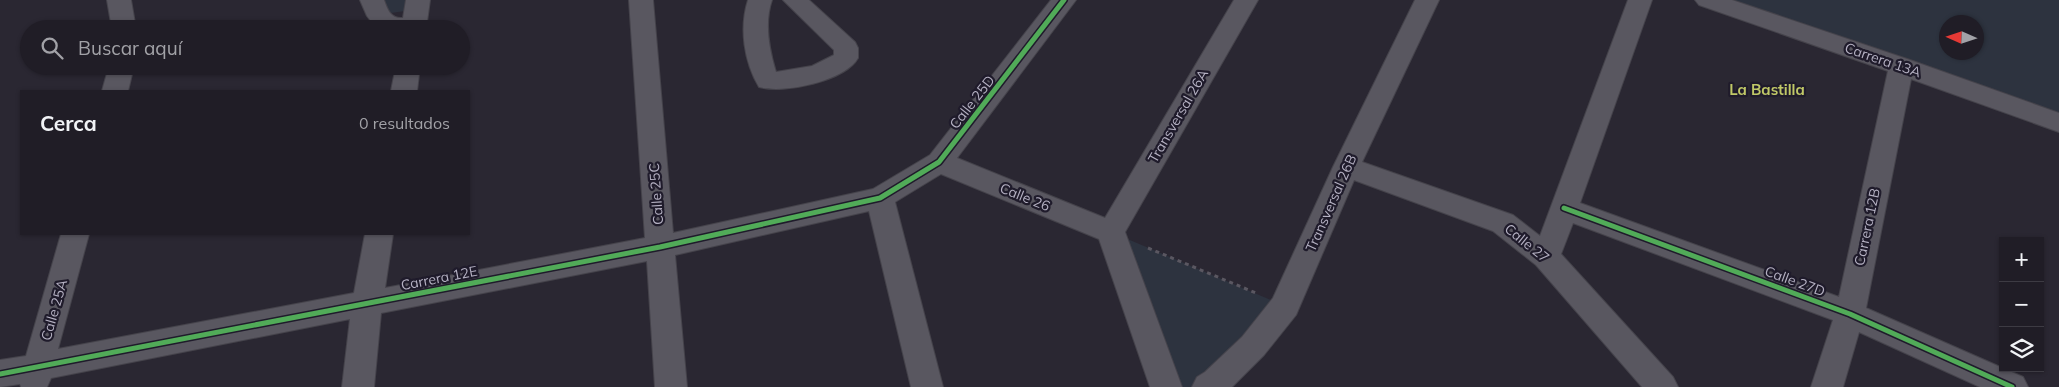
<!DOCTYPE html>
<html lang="es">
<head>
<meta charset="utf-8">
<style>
  :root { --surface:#201d26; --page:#28262e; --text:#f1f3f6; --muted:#a2a2a7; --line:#3d3b43 }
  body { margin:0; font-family:Mulish,sans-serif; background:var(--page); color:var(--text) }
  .controls { position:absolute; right:15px; bottom:15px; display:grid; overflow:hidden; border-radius:0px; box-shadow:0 1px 4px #0004 }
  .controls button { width:45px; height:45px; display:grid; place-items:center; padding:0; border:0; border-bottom:1px solid var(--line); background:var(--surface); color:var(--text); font:25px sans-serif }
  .compass { position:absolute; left:1939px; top:15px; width:45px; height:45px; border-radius:50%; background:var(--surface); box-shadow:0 1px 4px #0004; rotate:273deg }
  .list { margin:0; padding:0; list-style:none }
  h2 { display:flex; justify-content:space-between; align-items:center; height:65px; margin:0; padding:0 20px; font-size:21px }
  h2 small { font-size:16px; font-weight:400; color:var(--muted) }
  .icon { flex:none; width:28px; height:28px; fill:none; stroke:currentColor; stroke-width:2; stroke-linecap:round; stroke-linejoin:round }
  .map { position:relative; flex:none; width:2059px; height:387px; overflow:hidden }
  .search { position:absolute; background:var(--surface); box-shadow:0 1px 4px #0004; left:20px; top:20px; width:450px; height:55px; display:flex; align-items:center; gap:12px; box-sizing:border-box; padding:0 18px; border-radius:28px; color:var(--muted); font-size:19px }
  .panel { position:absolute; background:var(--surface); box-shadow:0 1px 4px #0004; left:20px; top:90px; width:450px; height:145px; border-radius:0px }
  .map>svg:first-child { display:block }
</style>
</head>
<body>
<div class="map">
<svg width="2059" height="387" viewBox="0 0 2059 387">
  <rect width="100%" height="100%" fill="#2a2732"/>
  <g fill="#2d333f" fill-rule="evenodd">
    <path d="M378 0H413L412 10 384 14Z"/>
    <path d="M1701 0H2059V123ZM1946 22H1976V52H1946Z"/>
    <path d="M1111 232 1285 306 1208 387H1166Z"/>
  </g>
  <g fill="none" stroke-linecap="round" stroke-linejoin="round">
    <defs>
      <g id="minor">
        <path d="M107 0H131L136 29H112Z"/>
        <path d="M360 0H384C388 11 391 19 403 18L406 0H430L426 29H377L367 16Z"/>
        <path d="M629 0H653L673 233 873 189 930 155 1051 0H1076L957 158 1105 218 1234 0H1258L1125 232 1182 387H1150L1099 239 941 174 895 202 943 387H911L869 211 675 255 687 387H655L647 261 381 313 374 387H342L350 319 51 378 47 387H21L20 384 0 387V360L26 356 61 234H89L58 349 354 293 365 234H393L385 288 645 238Z"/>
        <path d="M748 0H772C764 23 769 49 776 72L812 66 834 55V50L783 0H809L855 42 858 48V58C845 81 784 94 759 87 744 62 739 28 748 0Z"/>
        <path d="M1415 0H1439L1362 162 1513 215 1540 236 1628 0H1652L1580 203 1839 297 1888 71 1699 5 1695 0H1732L1910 60 2059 113V132L1911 79 1866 308 2023 377 2028 387H1980L1859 332 1843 387H1811L1833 320 1573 223 1561 254 1673 377 1678 387H1642L1536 265 1493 231 1354 180 1296 315 1264 355 1232 387H1192L1197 377 1205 372 1242 337 1273 298 1333 167Z"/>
        <path d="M109 66H134L128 91H102Z"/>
        <path d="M396 66H420L417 91H391Z"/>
      </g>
    </defs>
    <use href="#minor" stroke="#45434b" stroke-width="2"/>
    <path stroke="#5a5761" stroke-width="3" stroke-dasharray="4 4" stroke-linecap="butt" d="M1148 248 1256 293"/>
    <use href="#minor" fill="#595760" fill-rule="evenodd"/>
    <defs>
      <g id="cycleway">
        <path d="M1564 208 1850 314 2012 387"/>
        <path d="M0 374 660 247 880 198 939 162 1064 0"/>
      </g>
    </defs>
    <use href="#cycleway" stroke="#1f1b2b" stroke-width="8"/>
    <use href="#cycleway" stroke="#51ab58" stroke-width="5"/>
  </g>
  <g text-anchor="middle" stroke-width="4.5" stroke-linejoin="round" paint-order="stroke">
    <g font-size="14" fill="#b5b1c3" stroke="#1f1b2b">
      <text transform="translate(1883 60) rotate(19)" y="5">Carrera 13A</text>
      <text transform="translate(972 102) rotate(-52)" y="5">Calle 25D</text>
      <text transform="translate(1178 116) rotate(-60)" y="5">Transversal 26A</text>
      <text transform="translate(656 194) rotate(-94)" y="5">Calle 25C</text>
      <text transform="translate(1025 197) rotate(22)" y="5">Calle 26</text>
      <text transform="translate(1331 203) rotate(-66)" y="5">Transversal 26B</text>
      <text transform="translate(1867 227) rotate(-78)" y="5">Carrera 12B</text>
      <text transform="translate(1527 243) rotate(39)" y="5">Calle 27</text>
      <text transform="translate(439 278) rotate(-11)" y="5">Carrera 12E</text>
      <text transform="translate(1795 281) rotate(20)" y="5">Calle 27D</text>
      <text transform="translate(54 310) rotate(-74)" y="5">Calle 25A</text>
    </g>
    <g font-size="15" font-weight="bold" fill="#c0c867" stroke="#1f1b2b">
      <text x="1767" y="95">La Bastilla</text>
    </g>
  </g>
</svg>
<div class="controls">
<button>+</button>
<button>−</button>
<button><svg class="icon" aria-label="layers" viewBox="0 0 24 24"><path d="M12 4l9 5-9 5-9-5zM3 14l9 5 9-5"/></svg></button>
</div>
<svg class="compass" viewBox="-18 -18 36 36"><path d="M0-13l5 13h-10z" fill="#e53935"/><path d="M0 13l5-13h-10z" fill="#a2a2a7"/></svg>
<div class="search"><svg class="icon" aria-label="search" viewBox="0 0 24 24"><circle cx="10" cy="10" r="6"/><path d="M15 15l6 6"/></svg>Buscar aquí</div>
<section class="panel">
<h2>Cerca<small>0 resultados</small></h2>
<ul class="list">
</ul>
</section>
</div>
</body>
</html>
